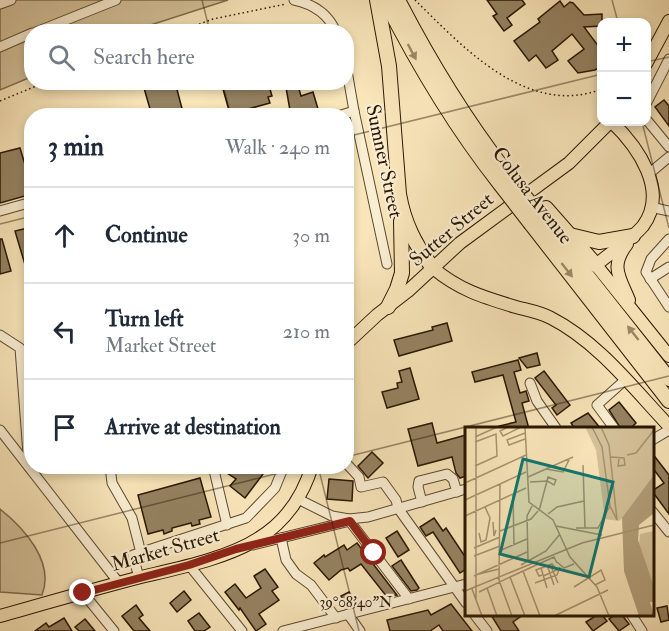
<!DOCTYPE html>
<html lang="en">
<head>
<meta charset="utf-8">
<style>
  :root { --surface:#fff; --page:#f6f6f7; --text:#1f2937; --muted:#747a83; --line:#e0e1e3 }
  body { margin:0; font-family:"IM FELL Double Pica",serif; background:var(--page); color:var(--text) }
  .controls { position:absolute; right:18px; top:18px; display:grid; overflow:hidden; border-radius:12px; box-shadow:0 3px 9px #0003 }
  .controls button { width:54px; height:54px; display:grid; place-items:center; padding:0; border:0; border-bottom:2px solid var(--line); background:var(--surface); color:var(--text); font:30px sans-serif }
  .stop { position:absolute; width:18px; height:18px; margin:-14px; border:4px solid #8f2418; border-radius:50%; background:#fff }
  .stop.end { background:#8f2418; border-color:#fff; box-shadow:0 2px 6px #0008 }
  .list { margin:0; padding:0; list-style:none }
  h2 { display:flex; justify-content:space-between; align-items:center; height:78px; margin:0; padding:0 24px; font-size:26px }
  h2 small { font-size:20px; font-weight:400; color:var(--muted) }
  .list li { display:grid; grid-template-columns:39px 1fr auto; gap:18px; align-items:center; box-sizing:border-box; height:96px; padding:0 24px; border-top:2px solid var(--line) }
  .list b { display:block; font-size:22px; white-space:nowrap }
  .list p { margin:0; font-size:20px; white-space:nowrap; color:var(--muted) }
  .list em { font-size:20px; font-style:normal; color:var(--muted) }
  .icon { flex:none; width:33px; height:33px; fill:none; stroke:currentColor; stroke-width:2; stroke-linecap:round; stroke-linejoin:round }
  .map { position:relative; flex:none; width:669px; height:631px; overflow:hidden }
  .search { position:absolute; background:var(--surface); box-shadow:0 3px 9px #0003; left:24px; top:24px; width:330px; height:66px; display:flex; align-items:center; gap:15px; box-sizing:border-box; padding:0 21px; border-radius:24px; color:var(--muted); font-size:22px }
  .panel { position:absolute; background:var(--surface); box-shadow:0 3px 9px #0003; left:24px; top:108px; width:330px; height:366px; border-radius:24px }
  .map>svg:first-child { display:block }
</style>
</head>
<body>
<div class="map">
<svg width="669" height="631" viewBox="0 0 669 631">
  <rect width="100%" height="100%" fill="#f8e5b9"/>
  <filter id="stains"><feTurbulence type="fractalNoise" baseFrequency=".00333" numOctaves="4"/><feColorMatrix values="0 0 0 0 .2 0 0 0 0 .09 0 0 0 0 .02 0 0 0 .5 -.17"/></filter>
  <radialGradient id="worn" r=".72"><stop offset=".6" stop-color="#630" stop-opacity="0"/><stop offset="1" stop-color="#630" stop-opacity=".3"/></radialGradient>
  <g fill="#d5c29a" stroke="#7f6c4e" stroke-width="1.5">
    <path d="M0 0H228L132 31 32 32 31 77 0 90Z"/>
    <path d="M0 509C24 528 55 562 42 595L0 592Z"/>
  </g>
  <g fill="#958261" stroke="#291701" stroke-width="1.5">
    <path d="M487 0H522L525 4 507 18 512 25 504 31 493 16 497 14Z"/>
    <path d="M560 1 564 7 570 2 573 3 584 15 602 14V26L584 27 602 51V66L595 70 578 73 568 61 584 49 572 34 552 51 558 60 546 68 536 55 529 61 514 41 540 22 538 19Z"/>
    <path d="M166 82H175L184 116H152L144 88Z"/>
    <path d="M221 82H268L272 96 268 97 270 103 230 114Z"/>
    <path d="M285 82H297L301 96 313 92 318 109 291 116Z"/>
    <path d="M664 100 669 106V126L655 107Z"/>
    <path d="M20 148 29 178 32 177V194L0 203V153Z"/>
    <path d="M32 227V267L26 268 15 231Z"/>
    <path d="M0 239H2L11 271 0 274Z"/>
    <path d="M447 323 452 341 399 356 394 340 433 330 432 327Z"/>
    <path d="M537 353 540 365 527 368 519 358Z"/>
    <path d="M518 360 521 370 514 372 520 393 526 391 529 401 522 403 529 429H499V426L516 422 503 375 475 382 472 372Z"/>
    <path d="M410 368 419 399 387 408 382 392 398 388 397 383 402 382 399 371Z"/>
    <path d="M544 371 570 405 557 415 552 408 556 405 535 378Z"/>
    <path d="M619 402 636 423 630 429H621L609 410Z"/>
    <path d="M588 413 601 429H575L571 423Z"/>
    <path d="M432 423 437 443 466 435V476L460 478 456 473 452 457 418 466 408 429Z"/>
    <path d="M372 452 383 463 368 478 358 466Z"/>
    <path d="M652 453 669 475V514L652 491 664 483 652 467Z"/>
    <path d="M232 466H269L245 498 230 486 236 479 227 473Z"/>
    <path d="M200 478 211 517 199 520 200 524 192 526 191 523 172 528V531L164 534 163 530 148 534 138 495Z"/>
    <path d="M329 479 353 481 352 501 327 499Z"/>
    <path d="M434 518 443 531 446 528 466 558V569L460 573 433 532 426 536 420 527Z"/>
    <path d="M397 531 409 550 398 557 386 538Z"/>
    <path d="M357 543 397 595 387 597 361 564 350 571 348 568 341 570 329 580 314 563 324 555 325 557 344 545 347 550Z"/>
    <path d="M401 560 419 588 417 590 411 591 392 566Z"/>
    <path d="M265 569 278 587 272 591 279 600 259 614 266 624 256 631 240 608 239 610 225 592 235 584 246 598 261 588 254 576Z"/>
    <path d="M184 591 191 600 177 612 170 603Z"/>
    <path d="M349 592 357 605 348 607 341 596Z"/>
    <path d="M451 604 472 631H443L439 625 430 631H390L387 620 428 610 431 615Z"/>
    <path d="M136 605 143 615 139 618 150 631H134L122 616Z"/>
    <path d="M667 606 669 620 661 622 657 608Z"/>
    <path d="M199 613 210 627 204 631H195L188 621Z"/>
    <path d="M491 615H523L513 622 519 631H501Z"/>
    <path d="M597 615H602L607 621 593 631 586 622Z"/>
    <path d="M615 615H622L629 624 619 631 609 619Z"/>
    <path d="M64 618 72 631H35L46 623 49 627Z"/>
    <path d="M85 619 95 631H79L75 627Z"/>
  </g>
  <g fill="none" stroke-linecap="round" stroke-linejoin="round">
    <defs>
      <g id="minor">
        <path d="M294 0C313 4 328 13 336 32"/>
        <path d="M0 4 11 0"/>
        <path d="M36 32 116 0"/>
        <path d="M0 47 32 33"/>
        <path d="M346 65 354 111 387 264"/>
        <path d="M646 104 669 59"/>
        <path d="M338 116 354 111"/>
        <path d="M646 119 669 147"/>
        <path d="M651 172 669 157"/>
        <path d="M655 208 669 211"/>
        <path d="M0 211 32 202"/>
        <path d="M669 239 651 259 646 272 669 307"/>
        <path d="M650 279 669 267"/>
        <path d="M0 335 20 348 29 467"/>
        <path d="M530 383 537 401 556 428"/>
        <path d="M614 428 597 405 625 380"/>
        <path d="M0 430 119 583"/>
        <path d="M652 440 669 430"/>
        <path d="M346 463 359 477 361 487 383 482 396 500 398 508 405 518 466 603"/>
        <path d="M110 466 112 483 132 518 141 553"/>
        <path d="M213 466 227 525"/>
        <path d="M298 499 332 516 349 519 368 517 466 489"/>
        <path d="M422 502 418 487 419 481 447 474 453 479 457 492"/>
        <path d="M652 511 669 532"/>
        <path d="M348 519 409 599"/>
        <path d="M281 538 286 560 296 574 311 585 336 618"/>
        <path d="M253 545 350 521"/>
        <path d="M189 565 242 631"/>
        <path d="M139 578 133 555 246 518 275 488 284 466"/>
        <path d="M83 593 114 631"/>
        <path d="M348 614 360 631"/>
        <path d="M474 614 487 631"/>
        <path d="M631 614 642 631"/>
        <path d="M283 631 466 584"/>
      </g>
      <g id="major">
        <path d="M646 64 669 21"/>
        <path d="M612 122C638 147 669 191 643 226 630 241 611 252 596 265L669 356"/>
        <path d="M627 244C610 266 619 276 629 300"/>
        <path d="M433 268C459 290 483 297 516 307 527 310 540 312 551 318 598 342 633 388 669 426"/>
        <path d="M346 344 377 315 408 291 460 243 569 163 610 122"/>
        <path d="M0 616C46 603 91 590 137 578 174 569 227 559 259 538 285 522 303 496 312 466"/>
      </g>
      <g id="highway">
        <path d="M377 0 389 66 399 194C404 223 415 245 433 268"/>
        <path d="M385 0C418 65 455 127 500 184"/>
        <path d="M398 0C430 62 466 121 509 176"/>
        <path d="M546 208 596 265"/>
        <path d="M540 216 669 379"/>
        <path d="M531 224 669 401"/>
        <path d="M570 235 599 242 633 236"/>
        <path d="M388 307 397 289 402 273 401 221"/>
      </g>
    </defs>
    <use href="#minor" stroke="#5d4a2f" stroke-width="11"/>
    <use href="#major" stroke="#291701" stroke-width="14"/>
    <use href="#highway" stroke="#291701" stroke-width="16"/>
    <g stroke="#291701" stroke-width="1.5" stroke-dasharray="1.5 3" stroke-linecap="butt">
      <path d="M415 0C462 46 527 118 602 89"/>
      <path d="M178 32 213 19 286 4"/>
      <path d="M0 101 46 82"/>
    </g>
    <use href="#minor" stroke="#faeed2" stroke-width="9"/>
    <use href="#major" stroke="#f8e5b9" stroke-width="12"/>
    <use href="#highway" stroke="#f8e5b9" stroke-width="14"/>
    <defs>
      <g id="highway-bridge">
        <path d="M509 176 540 216"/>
        <path d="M500 184 531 224"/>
      </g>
    </defs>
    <use href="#highway-bridge" stroke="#291701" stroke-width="16" stroke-linecap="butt"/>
    <use href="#highway-bridge" stroke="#f8e5b9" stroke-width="14"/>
  </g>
  <defs><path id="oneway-solid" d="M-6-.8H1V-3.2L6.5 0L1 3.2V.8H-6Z" transform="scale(1.5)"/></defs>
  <g fill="#9b8866">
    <use href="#oneway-solid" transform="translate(412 52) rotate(62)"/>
    <use href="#oneway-solid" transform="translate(567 270) rotate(52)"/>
    <use href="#oneway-solid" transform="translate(633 333) rotate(-128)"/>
  </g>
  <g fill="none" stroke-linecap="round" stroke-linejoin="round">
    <path stroke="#8f2418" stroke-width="8" d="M83 593 189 565 236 549 350 521 374 553"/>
  </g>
  <path fill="none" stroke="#291701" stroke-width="1.5" stroke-opacity="0.45" d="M202 0 210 32M612 0 618 22M646 62 669 57M222 82 231 116M642 122 669 228M346 137 602 74M0 224 32 216M346 457 669 376M318 466 359 631M0 543 307 466"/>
  <g text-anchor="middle" stroke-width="4.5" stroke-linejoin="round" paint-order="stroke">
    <g font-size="20" fill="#291701" stroke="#faeed2">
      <text transform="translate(385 161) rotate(78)" y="7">Sumner Street</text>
      <text transform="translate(533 195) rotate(52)" y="7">Colusa Avenue</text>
      <text transform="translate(451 229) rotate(-40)" y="7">Sutter Street</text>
      <text transform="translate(165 549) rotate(-16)" y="7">Market Street</text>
    </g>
  </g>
  <g transform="translate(465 427)">
    <rect width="189" height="189" fill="#f8e5b9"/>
    <path d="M120 0H189L188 50 172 77 154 94 140 92 131 23ZM189 104V160L174 120 175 107Z" fill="#d5c29a"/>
    <path d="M189 48V86L174 98 173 113 189 160V175H185L189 189H174L159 144 157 91Z" fill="#b29f7a"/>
    <path fill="none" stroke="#a5936f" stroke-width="1.5" d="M11 0V173M43 0 35 4 38 9 56 0M60 0 64 75 88 93 105 130 132 160 144 189M136 0 144 18 152 93 145 79M60 6 42 13 44 18 60 12M10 10 32 0M162 28 171 26 189 3M146 30 159 31 160 38 153 39 154 32M118 38 120 101M10 39 32 29 31 7 10 15M81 42 98 45 105 31M63 50 108 30M83 50 91 53 89 58 82 54ZM65 55 82 54 74 84M0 56 61 28M35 57 34 153 47 189M48 67 49 118M0 73 61 45M83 87 92 80 119 74M0 89 61 61M28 95 29 109 31 103M91 99 137 108M111 101H133L145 79 137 20 127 0M35 104 66 92 73 84M14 106 16 115 21 113 25 91 20 80M9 121 35 110M34 124 62 112M9 129 35 119M63 133 62 89 67 79M92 135 99 141 109 137M85 137 93 156M56 138 81 124 95 107M82 138 89 158M76 141 82 161M58 144 75 189M14 147 34 142M77 148 74 149 71 143 87 137 92 143 78 149M9 149 62 125M45 150 89 130 92 136M70 156 92 148 95 140M109 160 136 143 140 153 130 158M22 161 32 189M7 162 17 189M0 164 1 189M0 164 117 116 189 98M14 165 45 150 60 189M89 189 143 163"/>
    <path fill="#0f766e" fill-opacity="0.15" stroke="#0f766e" stroke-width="3" d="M58 32 148 55 124 150 35 127Z"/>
    <rect width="189" height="189" fill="none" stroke="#291701" stroke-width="3"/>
  </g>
  <g font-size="15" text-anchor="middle" fill="#291701" stroke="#faeed2" stroke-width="4.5" stroke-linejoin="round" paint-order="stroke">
    <text x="356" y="607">39°08'40"N</text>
  </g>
  <rect width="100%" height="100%" filter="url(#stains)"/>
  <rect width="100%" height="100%" fill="url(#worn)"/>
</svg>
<div class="controls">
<button>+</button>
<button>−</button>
</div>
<div class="stop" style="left:374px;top:553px"></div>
<div class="stop end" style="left:83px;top:593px"></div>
<div class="search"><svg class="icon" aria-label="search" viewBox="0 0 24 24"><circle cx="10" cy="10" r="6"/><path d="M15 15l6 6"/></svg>Search here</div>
<section class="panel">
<h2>3 min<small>Walk · 240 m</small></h2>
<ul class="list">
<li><svg class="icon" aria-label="ahead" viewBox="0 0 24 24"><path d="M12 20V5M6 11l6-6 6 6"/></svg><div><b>Continue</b></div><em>30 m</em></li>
<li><svg class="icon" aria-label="left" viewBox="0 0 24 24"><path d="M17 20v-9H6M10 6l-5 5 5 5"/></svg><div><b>Turn left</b><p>Market Street</p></div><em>210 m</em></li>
<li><svg class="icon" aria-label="arrive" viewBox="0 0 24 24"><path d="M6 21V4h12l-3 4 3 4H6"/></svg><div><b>Arrive at destination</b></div></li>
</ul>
</section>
</div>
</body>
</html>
